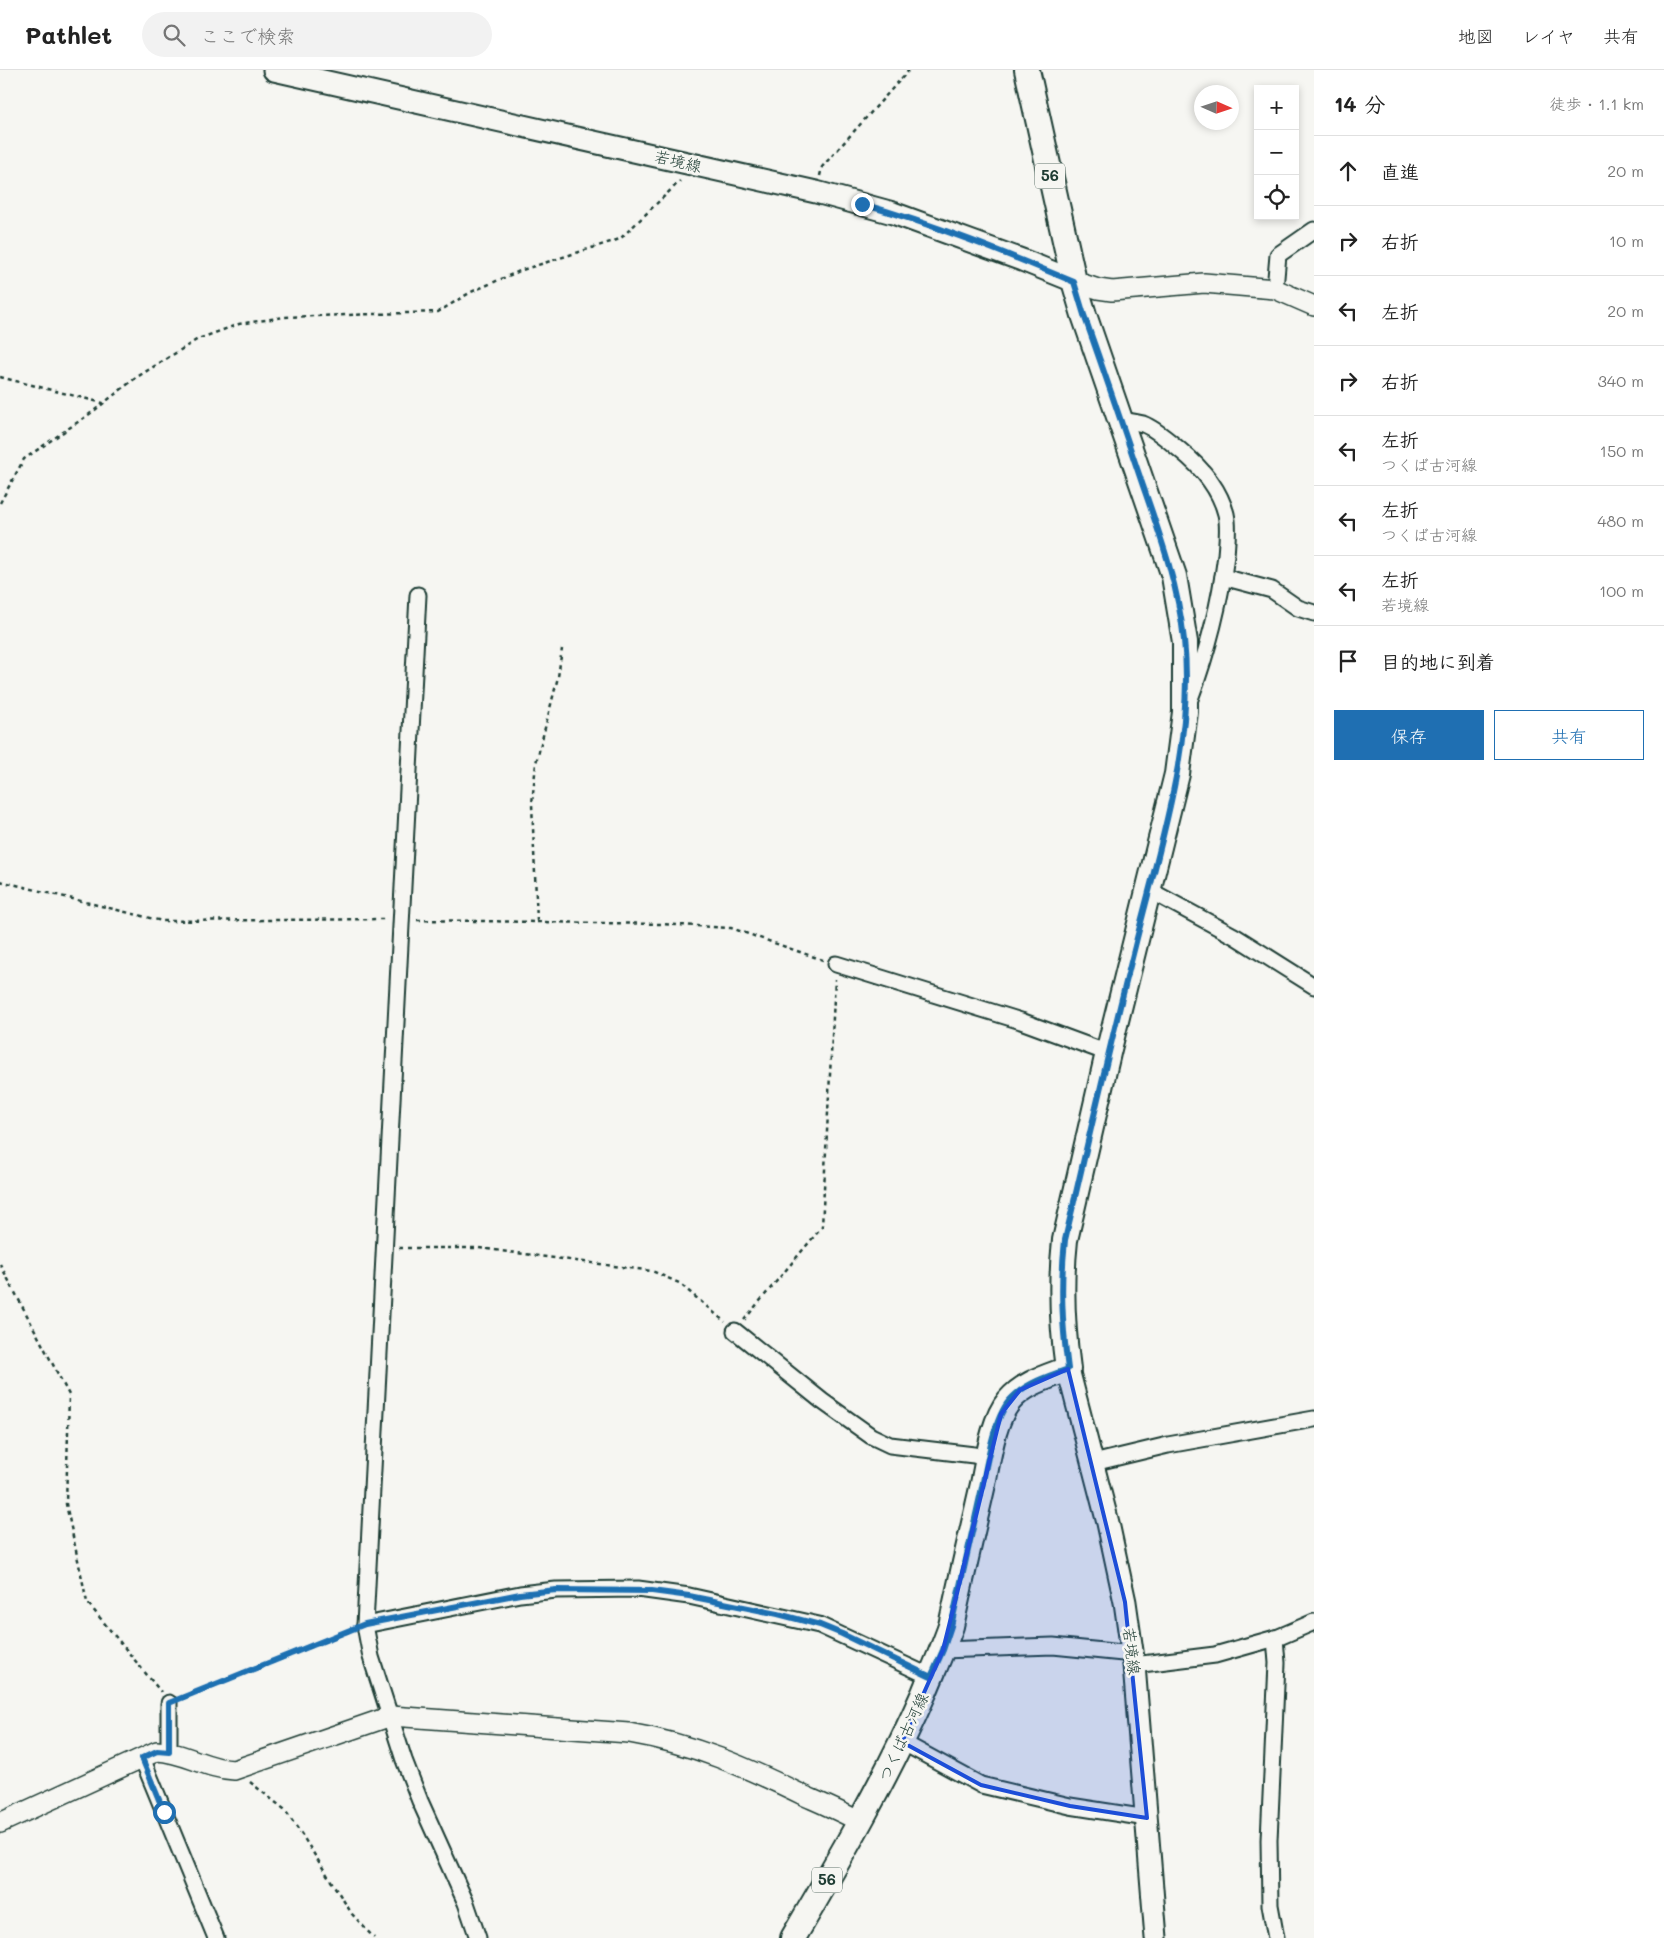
<!DOCTYPE html>
<html lang="ja">
<head>
<meta charset="utf-8">
<style>
  :root { --surface:#fff; --page:#f2f2f2; --text:#222; --muted:#767676; --line:#e0e0e0; --accent:#1f6fb2 }
  body { margin:0; font-family:Mali,"Klee One",sans-serif; background:var(--page); color:var(--text) }
  .controls { position:absolute; right:15px; top:15px; display:grid; overflow:hidden; border-radius:0px; box-shadow:0 2px 8px #0003 }
  .controls button { width:45px; height:45px; display:grid; place-items:center; padding:0; border:0; border-bottom:1px solid var(--line); background:var(--surface); color:var(--text); font:25px sans-serif }
  .compass { position:absolute; left:1194px; top:15px; width:45px; height:45px; border-radius:50%; background:var(--surface); box-shadow:0 2px 8px #0003; rotate:93deg }
  .stop { position:absolute; width:15px; height:15px; margin:-11px; border:4px solid #1f6fb2; border-radius:50%; background:#fff }
  .stop.end { background:#1f6fb2; border-color:#fff; box-shadow:0 1px 5px #0008 }
  .list { margin:0; padding:0; list-style:none }
  h2 { display:flex; justify-content:space-between; align-items:center; height:65px; margin:0; padding:0 20px; font-size:21px }
  h2 small { font-size:16px; font-weight:400; color:var(--muted) }
  .list li { display:grid; grid-template-columns:32px 1fr auto; gap:15px; align-items:center; box-sizing:border-box; height:70px; padding:0 20px; border-top:1px solid var(--line) }
  .list b { display:block; font-size:19px; white-space:nowrap }
  .list p { margin:0; font-size:16px; white-space:nowrap; color:var(--muted) }
  .list em { font-size:16px; font-style:normal; color:var(--muted) }
  .actions { display:flex; gap:10px; padding:15px 20px }
  .actions a { flex:1; padding:11px 0; border:1px solid var(--accent); border-radius:0px; text-align:center; font-size:18px; color:var(--accent) }
  .actions .main { background:var(--accent); color:#fff }
  .icon { flex:none; width:28px; height:28px; fill:none; stroke:currentColor; stroke-width:2; stroke-linecap:round; stroke-linejoin:round }
  .map { position:relative; flex:none; width:1314px; height:1868px; overflow:hidden }
  header { display:flex; align-items:center; gap:30px; box-sizing:border-box; height:70px; padding:0 25px; background:var(--surface); border-bottom:1px solid var(--line) }
  header strong { font-size:24px }
  nav { display:flex; gap:28px; margin-inline-start:auto; font-size:18px }
  .search { width:350px; height:45px; background:var(--page); display:flex; align-items:center; gap:12px; box-sizing:border-box; padding:0 18px; border-radius:28px; color:var(--muted); font-size:19px }
  main { display:flex }
  aside { flex:1; background:var(--surface) }
  .map>svg:first-child { display:block }
</style>
</head>
<body>
<header>
<strong>Pathlet</strong>
<div class="search"><svg class="icon" aria-label="search" viewBox="0 0 24 24"><circle cx="10" cy="10" r="6"/><path d="M15 15l6 6"/></svg>ここで検索</div>
<nav><a>地図</a><a>レイヤ</a><a>共有</a></nav>
</header>
<main>
<div class="map">
<svg width="1314" height="1868" viewBox="0 0 1314 1868">
  <rect width="100%" height="100%" fill="#f6f6f2"/>
  <filter id="ink" filterUnits="userSpaceOnUse"><feTurbulence type="fractalNoise" baseFrequency=".02" numOctaves="2"/><feDisplacementMap in="SourceGraphic" scale="10" xChannelSelector="R" yChannelSelector="G"/><feConvolveMatrix kernelMatrix="1 2 1 2 8 2 1 2 1" color-interpolation-filters="sRGB"/></filter>
  <g filter="url(#ink)">
    <g fill="none" stroke-linecap="round" stroke-linejoin="round">
      <defs>
        <g id="minor">
          <path d="M1275 219 1278 185 1314 160"/>
          <path d="M1121 350C1128 351 1136 352 1143 354 1156 359 1169 371 1180 380 1201 397 1219 417 1226 444 1229 457 1227 472 1226 485 1220 534 1207 583 1190 629"/>
          <path d="M1223 507 1272 520 1298 538 1314 543"/>
          <path d="M418 525 365 1555 371 1587 404 1690 420 1731 466 1833 478 1868"/>
          <path d="M1149 820 1236 867 1314 916"/>
          <path d="M836 894 1021 951 1108 983"/>
          <path d="M735 1261 822 1331 871 1366 890 1375 974 1385 988 1389"/>
          <path d="M1093 1393 1168 1375 1314 1349"/>
          <path d="M365 1555 520 1524 556 1520 638 1519 689 1526 819 1555 931 1607"/>
          <path d="M1275 1568 1277 1593 1269 1770 1270 1835 1276 1868"/>
          <path d="M943 1580 1053 1576 1133 1584"/>
          <path d="M1134 1595 1215 1585 1279 1567 1314 1552"/>
          <path d="M169 1633V1682"/>
          <path d="M902 1672 981 1715 1070 1736 1147 1748"/>
          <path d="M142 1688 216 1868"/>
        </g>
        <g id="tertiary">
          <path d="M1074 211 1098 219 1112 221 1204 213 1275 219 1314 236"/>
          <path d="M0 1753 157 1681C184 1682 207 1699 234 1700L391 1646 629 1663C694 1674 746 1697 805 1726 823 1734 842 1742 860 1752"/>
        </g>
        <g id="secondary">
          <path d="M274 0 816 122 893 143 1022 190 1074 211"/>
          <path d="M1068 1299 1108 1453 1125 1532 1134 1595 1156 1868"/>
        </g>
        <path id="primary" d="M793 1868C840 1788 887 1708 924 1623 933 1601 943 1579 951 1556 961 1509 972 1462 983 1414 988 1390 993 1350 1009 1331 1024 1313 1047 1307 1068 1299 1062 1255 1060 1215 1065 1170L1108 983 1177 704 1185 642V572L1174 506 1084 245 1074 211 1027 0"/>
      </defs>
      <use href="#minor" stroke="#1f3d34" stroke-width="19"/>
      <use href="#tertiary" stroke="#1f3d34" stroke-width="22"/>
      <use href="#secondary" stroke="#1f3d34" stroke-width="25"/>
      <use href="#primary" stroke="#1f3d34" stroke-width="28"/>
      <g stroke="#1f3d34" stroke-width="2.5" stroke-dasharray="4 4" stroke-linecap="butt">
        <path d="M820 106 822 97 909 0"/>
        <path d="M0 307 103 333"/>
        <path d="M0 433 24 389 91 343 137 307 198 269 239 254 284 247 438 242 471 222 522 200 620 169 680 111"/>
        <path d="M0 811 162 851 386 849"/>
        <path d="M417 850 661 854 731 858 823 890"/>
        <path d="M537 851 532 734 536 693 558 607 562 579"/>
        <path d="M399 1178H479L652 1201 679 1213 725 1252"/>
        <path d="M0 1194 69 1325 66 1434 87 1532 161 1622"/>
        <path d="M744 1250 822 1157 835 909"/>
        <path d="M182 1628 352 1560"/>
        <path d="M250 1712 284 1739 302 1765 352 1844 374 1868"/>
      </g>
      <use href="#minor" stroke="#f6f6f2" stroke-width="15"/>
      <use href="#tertiary" stroke="#f6f6f2" stroke-width="19"/>
      <use href="#secondary" stroke="#f6f6f2" stroke-width="21"/>
      <use href="#primary" stroke="#f6f6f2" stroke-width="24"/>
    </g>
  </g>
  <g fill="none" stroke-linecap="round" stroke-linejoin="round" filter="url(#ink)">
    <path stroke="#1f6fb2" stroke-width="6" d="M164 1742 142 1688 157 1681 169 1682V1633L365 1554 520 1524 556 1520 652 1521 689 1526 778 1544 820 1555 842 1564 931 1607 943 1580 951 1556C961 1511 971 1467 981 1422 986 1398 993 1350 1009 1331 1024 1313 1047 1307 1068 1299 1062 1254 1060 1216 1065 1170 1088 1072 1110 974 1135 876 1159 778 1195 671 1184 570 1178 514 1160 465 1142 413 1123 357 1104 301 1084 245L1074 212C1005 183 934 154 862 134"/>
  </g>
  <path fill="#1d4ed8" fill-opacity="0.2" stroke="#1d4ed8" stroke-width="4" stroke-linejoin="round" d="M1068 1299 1125 1532 1147 1748 1070 1736 981 1715 902 1672 943 1580 1001 1344 1020 1320Z"/>
  <g text-anchor="middle" stroke-width="5" stroke-linejoin="round" paint-order="stroke">
    <g fill="#f6f6f2" stroke="#60746d" stroke-width="1">
      <rect x="1035" y="93.5" width="30" height="25" rx="4"/>
      <rect x="812" y="1797.5" width="30" height="25" rx="4"/>
    </g>
    <g font-size="15" font-weight="bold" fill="#1f3d34">
      <text x="1050" y="111">56</text>
      <text x="827" y="1815">56</text>
    </g>
    <g font-size="16" fill="#1f3d34" stroke="#f6f6f2">
      <text transform="translate(678 91) rotate(13)" y="6">若境線</text>
      <text transform="translate(1132 1581) rotate(83)" y="6">若境線</text>
      <text transform="translate(903 1667) rotate(-65)" y="6">つくば古河線</text>
    </g>
  </g>
</svg>
<div class="controls">
<button>+</button>
<button>−</button>
<button><svg class="icon" aria-label="locate" viewBox="0 0 24 24"><circle cx="12" cy="12" r="6"/><path d="M12 2v4M12 18v4M2 12h4M18 12h4"/></svg></button>
</div>
<svg class="compass" viewBox="-18 -18 36 36"><path d="M0-13l5 13h-10z" fill="#e53935"/><path d="M0 13l5-13h-10z" fill="#767676"/></svg>
<div class="stop" style="left:164px;top:1742px"></div>
<div class="stop end" style="left:862px;top:134px"></div>
</div>
<aside>
<h2>14 分<small>徒歩 · 1.1 km</small></h2>
<ul class="list">
<li><svg class="icon" aria-label="ahead" viewBox="0 0 24 24"><path d="M12 20V5M6 11l6-6 6 6"/></svg><div><b>直進</b></div><em>20 m</em></li>
<li><svg class="icon" aria-label="right" viewBox="0 0 24 24"><path d="M7 20v-9h11M14 6l5 5-5 5"/></svg><div><b>右折</b></div><em>10 m</em></li>
<li><svg class="icon" aria-label="left" viewBox="0 0 24 24"><path d="M17 20v-9H6M10 6l-5 5 5 5"/></svg><div><b>左折</b></div><em>20 m</em></li>
<li><svg class="icon" aria-label="right" viewBox="0 0 24 24"><path d="M7 20v-9h11M14 6l5 5-5 5"/></svg><div><b>右折</b></div><em>340 m</em></li>
<li><svg class="icon" aria-label="left" viewBox="0 0 24 24"><path d="M17 20v-9H6M10 6l-5 5 5 5"/></svg><div><b>左折</b><p>つくば古河線</p></div><em>150 m</em></li>
<li><svg class="icon" aria-label="left" viewBox="0 0 24 24"><path d="M17 20v-9H6M10 6l-5 5 5 5"/></svg><div><b>左折</b><p>つくば古河線</p></div><em>480 m</em></li>
<li><svg class="icon" aria-label="left" viewBox="0 0 24 24"><path d="M17 20v-9H6M10 6l-5 5 5 5"/></svg><div><b>左折</b><p>若境線</p></div><em>100 m</em></li>
<li><svg class="icon" aria-label="arrive" viewBox="0 0 24 24"><path d="M6 21V4h12l-3 4 3 4H6"/></svg><div><b>目的地に到着</b></div></li>
</ul>
<div class="actions"><a class="main">保存</a><a>共有</a></div>
</aside>
</main>
</body>
</html>
